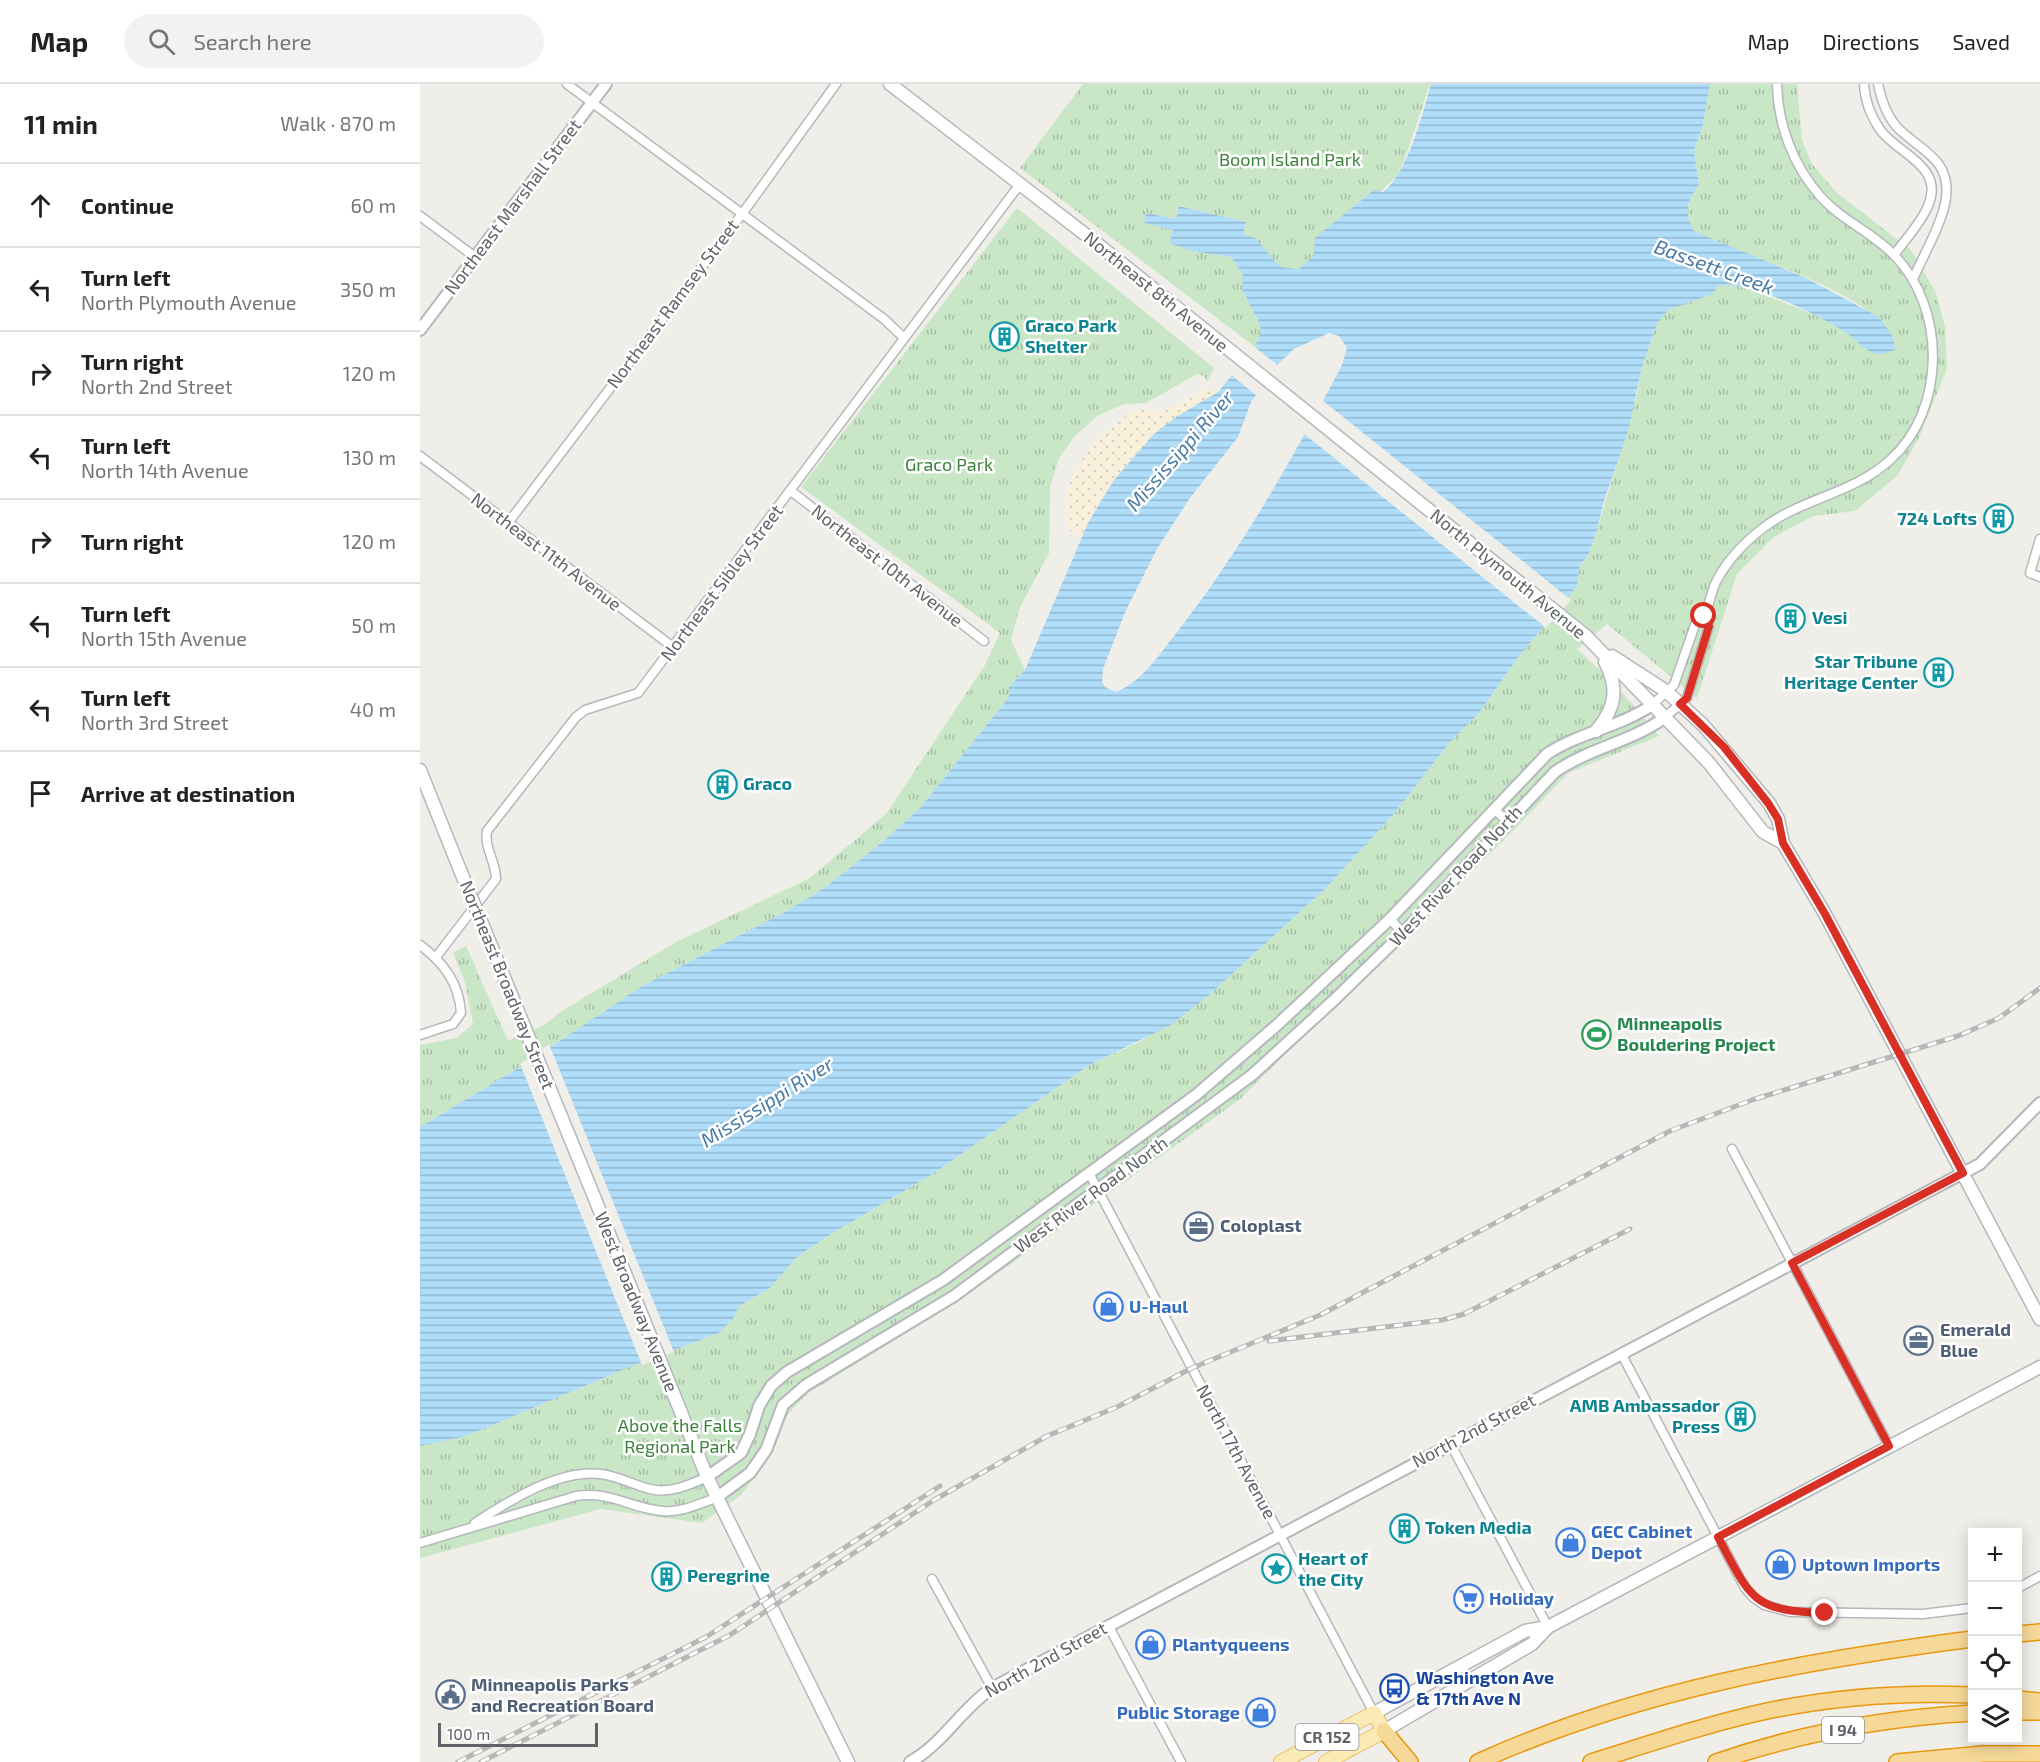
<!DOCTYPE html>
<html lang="en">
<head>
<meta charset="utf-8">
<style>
  :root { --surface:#fff; --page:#f2f2f2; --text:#222; --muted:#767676; --line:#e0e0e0 }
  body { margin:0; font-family:"Exo 2",sans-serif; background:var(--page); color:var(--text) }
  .controls { position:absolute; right:18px; bottom:18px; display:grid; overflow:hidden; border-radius:0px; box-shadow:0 3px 15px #0003 }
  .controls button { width:54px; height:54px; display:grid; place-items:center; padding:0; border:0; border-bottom:2px solid var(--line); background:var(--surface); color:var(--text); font:30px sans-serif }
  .scale { position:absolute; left:18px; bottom:15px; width:160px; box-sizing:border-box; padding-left:6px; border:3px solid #5f6367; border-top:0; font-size:16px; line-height:21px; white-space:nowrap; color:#5f6367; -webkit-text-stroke:4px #fff; paint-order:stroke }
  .stop { position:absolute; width:18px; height:18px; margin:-14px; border:4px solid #d93025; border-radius:50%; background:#fff }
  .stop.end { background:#d93025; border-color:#fff; box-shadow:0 2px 6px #0008 }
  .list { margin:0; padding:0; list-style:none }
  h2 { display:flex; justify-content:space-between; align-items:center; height:78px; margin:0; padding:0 24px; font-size:26px }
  h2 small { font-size:20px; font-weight:400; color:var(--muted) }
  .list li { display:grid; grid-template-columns:39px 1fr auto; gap:18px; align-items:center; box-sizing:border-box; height:84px; padding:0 24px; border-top:2px solid var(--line) }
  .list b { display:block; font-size:22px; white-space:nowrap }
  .list p { margin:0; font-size:20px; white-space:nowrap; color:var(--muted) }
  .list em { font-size:20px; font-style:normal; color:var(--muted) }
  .icon { flex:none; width:33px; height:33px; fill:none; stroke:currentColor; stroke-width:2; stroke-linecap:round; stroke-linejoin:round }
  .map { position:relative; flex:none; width:1620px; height:1678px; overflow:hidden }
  header { display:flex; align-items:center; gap:36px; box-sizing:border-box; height:84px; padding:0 30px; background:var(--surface); border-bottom:2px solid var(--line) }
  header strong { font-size:28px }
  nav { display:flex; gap:33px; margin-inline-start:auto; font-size:21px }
  .search { width:420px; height:54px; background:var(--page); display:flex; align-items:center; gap:15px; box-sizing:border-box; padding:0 21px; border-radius:33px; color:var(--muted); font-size:22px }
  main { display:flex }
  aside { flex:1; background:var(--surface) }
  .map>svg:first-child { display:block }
</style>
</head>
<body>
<header>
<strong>Map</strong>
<div class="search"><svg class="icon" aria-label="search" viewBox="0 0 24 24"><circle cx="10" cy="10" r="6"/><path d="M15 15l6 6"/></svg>Search here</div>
<nav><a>Map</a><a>Directions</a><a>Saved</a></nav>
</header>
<main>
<aside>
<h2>11 min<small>Walk · 870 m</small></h2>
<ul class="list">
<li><svg class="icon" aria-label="ahead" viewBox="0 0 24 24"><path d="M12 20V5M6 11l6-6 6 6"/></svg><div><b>Continue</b></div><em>60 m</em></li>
<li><svg class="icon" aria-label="left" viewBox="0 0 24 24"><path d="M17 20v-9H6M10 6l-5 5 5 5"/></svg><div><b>Turn left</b><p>North Plymouth Avenue</p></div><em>350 m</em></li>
<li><svg class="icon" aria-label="right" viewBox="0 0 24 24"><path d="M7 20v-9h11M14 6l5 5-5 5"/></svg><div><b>Turn right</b><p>North 2nd Street</p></div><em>120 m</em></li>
<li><svg class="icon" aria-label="left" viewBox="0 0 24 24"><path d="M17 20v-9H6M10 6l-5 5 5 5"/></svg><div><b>Turn left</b><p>North 14th Avenue</p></div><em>130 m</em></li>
<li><svg class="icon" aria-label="right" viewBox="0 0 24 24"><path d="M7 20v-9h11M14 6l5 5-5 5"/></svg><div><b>Turn right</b></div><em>120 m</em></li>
<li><svg class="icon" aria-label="left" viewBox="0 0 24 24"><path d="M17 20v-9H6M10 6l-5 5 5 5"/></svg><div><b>Turn left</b><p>North 15th Avenue</p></div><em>50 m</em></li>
<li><svg class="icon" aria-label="left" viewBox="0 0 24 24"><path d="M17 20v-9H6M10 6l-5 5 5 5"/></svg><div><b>Turn left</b><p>North 3rd Street</p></div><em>40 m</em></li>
<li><svg class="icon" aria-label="arrive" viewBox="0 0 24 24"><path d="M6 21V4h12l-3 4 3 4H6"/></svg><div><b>Arrive at destination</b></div></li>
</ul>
</aside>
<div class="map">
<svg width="1620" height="1678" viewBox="0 0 1620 1678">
  <defs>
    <pattern id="sand-dots" width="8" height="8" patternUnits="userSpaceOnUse" patternTransform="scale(1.5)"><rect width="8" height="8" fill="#f9f0db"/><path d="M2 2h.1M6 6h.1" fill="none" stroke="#d8d0bf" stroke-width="1.8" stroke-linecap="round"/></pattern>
    <pattern id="park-tufts" width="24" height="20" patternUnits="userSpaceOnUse" patternTransform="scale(1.5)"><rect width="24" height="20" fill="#c9e6c7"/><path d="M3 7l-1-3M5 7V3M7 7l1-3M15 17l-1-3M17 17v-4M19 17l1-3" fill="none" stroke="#a6bea5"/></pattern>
    <pattern id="water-rules" width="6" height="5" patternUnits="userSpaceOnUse" patternTransform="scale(1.5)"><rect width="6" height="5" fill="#afddfa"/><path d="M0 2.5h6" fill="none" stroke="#92b7ce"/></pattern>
  </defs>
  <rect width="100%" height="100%" fill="#f0eee8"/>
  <path fill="url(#sand-dots)" d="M786 306 798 308C734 345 693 384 662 452L647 445C647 434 645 422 647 412 654 372 686 345 717 325 724 325 729 329 737 328 745 328 775 311 786 306Z"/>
  <g fill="url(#park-tufts)">
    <path d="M663 0H1010L984 77 976 93 880 185 860 183 823 150 826 138 759 122 756 135 726 129 724 139 753 146 749 158 772 167 811 173 823 191 824 210 840 241 841 247 835 263 600 84Z"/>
    <path d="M1290 0H1377L1382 56 1392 80 1417 109 1491 166 1516 209 1525 243 1527 285 1498 356 1477 392 1435 427 1393 432 1354 453 1317 490 1277 614 1187 540 1157 565 1194 599 1239 652 1148 689 1094 746 819 1016 539 1217 387 1310 368 1330 353 1368 320 1412 282 1439 181 1425 0 1474V1362L68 1343 214 1281 299 1249 313 1235 319 1222 350 1204 377 1173 411 1150 511 1091 671 980 721 957 789 911 904 806 973 731 1030 658 1059 629 1099 572 1157 501 1160 481 1168 471 1176 450 1216 314 1222 283 1237 240 1248 226 1299 201 1317 200 1405 235 1433 253 1446 265 1473 253C1439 201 1329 176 1274 147 1264 128 1266 118 1279 101L1274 67 1283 40Z"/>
    <path d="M597 124 794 284 787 298 784 292 777 290 726 319 704 320 677 332 655 352 638 376 630 404 629 469 600 523 591 556 605 586 589 603V613L501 723 466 755 407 802 367 827 224 901 100 983 0 1043V961L37 954 53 940 45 898 33 869 46 862 88 957 124 941 142 927 256 858 390 794 466 730 565 581 580 549 381 403Z"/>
  </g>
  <path fill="url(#water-rules)" fill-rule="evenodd" d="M1011 0H1290L1283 40 1274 67 1279 101C1266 118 1264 128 1274 147L1386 194 1459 233 1473 253 1475 266C1470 267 1462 271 1457 270 1444 267 1434 253 1423 247 1394 228 1333 199 1299 201L1292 210 1248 226 1237 240 1222 283 1208 347 1184 417 1176 450 1168 471 1160 481 1157 501 1148 514 1099 572 1059 629 1030 658 973 731 904 806 789 911 751 941 671 980 511 1091 411 1150 377 1173 350 1204 319 1222 313 1235 299 1249 214 1281 68 1343 42 1353 0 1362V1043L100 983 224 901 367 827 407 802 466 755 501 723 589 613V603L605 586 669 437 694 396 733 351 756 333 798 308 835 263 841 247 840 241 822 205 823 191 811 173 772 167 749 159 753 146 724 139 726 129 756 135 759 122 826 138 823 150 835 154 860 183 879 185 894 172 895 154 954 106 963 108C987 90 1003 29 1011 0ZM909 249 919 252 927 264 922 281C872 376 820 468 754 552 739 571 719 601 695 608L685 603 682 598 683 585 706 526 737 465 770 414 818 353 831 318 859 279 874 265Z"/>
  <g fill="#f0eee8">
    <path d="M832 261 860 283 838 313 809 289Z"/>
    <path d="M901 315 1151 516 1126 544 883 349Z"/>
    <path d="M129 960 254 1268 222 1281 100 980Z"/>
  </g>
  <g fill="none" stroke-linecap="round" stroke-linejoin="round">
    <defs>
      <g id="minor">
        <path d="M147 0 464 235 483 253"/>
        <path d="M1444 0C1445 17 1451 33 1461 47 1480 71 1525 83 1508 122 1501 139 1485 156 1474 171"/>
        <path d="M1458 0C1461 15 1466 30 1476 42 1499 67 1531 73 1526 114 1523 138 1503 172 1493 195"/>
        <path d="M0 132 55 173"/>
        <path d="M0 372 253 563"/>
        <path d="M371 407 564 557"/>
        <path d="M88 439 322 130 416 0"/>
        <path d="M1620 455 1610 489 1620 493"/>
        <path d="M1232 621 1254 601 1276 538C1290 529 1289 512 1296 498 1306 478 1325 458 1343 444 1382 414 1433 410 1470 376 1527 325 1526 224 1474 171 1452 148 1421 136 1400 112 1373 81 1358 41 1357 0"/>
        <path d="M1244 634 1267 614 1289 542 1284 533"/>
        <path d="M1074 725 1088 738"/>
        <path d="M970 835 983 849"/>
        <path d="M0 861C24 879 39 899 41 929L33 940 0 951"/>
        <path d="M16 873 76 795C76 778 64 764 67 747L156 633 165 626 218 609 600 100"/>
        <path d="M1312 1065 1469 1362"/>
        <path d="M669 1089 954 1629"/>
        <path d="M1201 1269 1298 1453 1325 1504 1334 1514 1344 1521 1370 1528 1503 1530 1552 1524"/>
        <path d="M1030 1359 1128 1543"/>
        <path d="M55 1439C89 1417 138 1385 181 1390 198 1392 213 1401 230 1405 250 1410 269 1401 287 1393"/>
        <path d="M0 1459 156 1412C192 1407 209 1424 242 1427 261 1429 278 1420 296 1414"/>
        <path d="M512 1495 572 1604"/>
        <path d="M1598 1504 1620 1492"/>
        <path d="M688 1541 761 1678"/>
      </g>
      <g id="tertiary">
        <path d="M0 246 186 0"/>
        <path d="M287 1393 321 1369 330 1350 339 1322 351 1302 367 1288 523 1196 776 1011 856 942 970 835 1127 670C1160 648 1200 643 1232 621"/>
        <path d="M296 1414 330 1389 346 1366 363 1321 386 1301 534 1212 832 991 914 916 983 849 1135 688C1169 664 1211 658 1244 634"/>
        <path d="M490 1678C523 1660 541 1625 572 1604L1560 1080 1620 1019"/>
      </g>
      <g id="secondary">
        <path d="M470 0 675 158 1166 552 1289 679 1343 748 1363 759"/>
        <path d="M1192 572 1246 607 1284 642 1349 719 1358 735 1363 759 1405 830 1620 1235"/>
        <path d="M1176 647C1196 624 1199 604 1185 578"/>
        <path d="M0 686 40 786"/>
        <path d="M175 1115 287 1393 428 1678"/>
        <path d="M954 1629 1105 1547 1128 1543 1620 1283"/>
        <path d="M964 1647 1112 1560 1128 1543"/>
      </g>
      <path id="primary" d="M861 1678 954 1629 964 1647 906 1678"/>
      <g id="motorway">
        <path d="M1598 1550 1620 1548"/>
        <path d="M1598 1615 1620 1617"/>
        <path d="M1598 1628H1620"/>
        <path d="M964 1647 990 1678"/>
        <path d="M1058 1678C1215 1607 1382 1577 1552 1555"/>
        <path d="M1171 1678C1229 1660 1287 1640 1347 1627 1414 1613 1484 1608 1552 1611"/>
        <path d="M1296 1678C1377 1650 1466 1634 1552 1629"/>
        <path d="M1477 1678 1563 1670H1620"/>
      </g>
    </defs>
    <use href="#minor" stroke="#b5b8bb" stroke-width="11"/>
    <use href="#tertiary" stroke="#b5b8bb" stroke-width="14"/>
    <use href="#secondary" stroke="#b4b7bb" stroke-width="15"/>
    <use href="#primary" stroke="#e9bd69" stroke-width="16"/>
    <use href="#motorway" stroke="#e99810" stroke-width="18"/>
    <use href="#minor" stroke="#fff" stroke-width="8"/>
    <use href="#tertiary" stroke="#fff" stroke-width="10"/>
    <use href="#secondary" stroke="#fff" stroke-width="12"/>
    <use href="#primary" stroke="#faeab4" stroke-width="14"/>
    <use href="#motorway" stroke="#f6d999" stroke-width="15"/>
    <defs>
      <g id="rail">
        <path d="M849 1257 1022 1236 1044 1230 1210 1145"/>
        <path d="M38 1678 286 1553 520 1402"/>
        <path d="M61 1678 310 1551 514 1416 627 1352 697 1323 772 1284 900 1231 1250 1047 1332 1016 1538 952 1579 934 1620 904"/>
      </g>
    </defs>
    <use href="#rail" stroke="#b6b7b7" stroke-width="5"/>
    <use href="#rail" stroke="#fff" stroke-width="3" stroke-dasharray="9" stroke-linecap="butt"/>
    <defs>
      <path id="secondary-bridge" d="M40 786 175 1115"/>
    </defs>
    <use href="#secondary-bridge" stroke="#b4b7bb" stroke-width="15" stroke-linecap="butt"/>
    <use href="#secondary-bridge" stroke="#fff" stroke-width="12"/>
  </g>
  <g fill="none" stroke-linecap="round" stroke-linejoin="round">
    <path stroke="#d93025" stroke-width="8" d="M1284 532 1289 542 1267 614 1260 620 1304 663 1348 719 1358 735 1363 759 1405 830 1543 1089 1372 1179 1469 1362 1298 1453C1331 1514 1331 1527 1405 1529"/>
  </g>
  <defs>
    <symbol id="building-ring" viewBox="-11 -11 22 22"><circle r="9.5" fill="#fff" stroke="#0f9aa8" stroke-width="1.5"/><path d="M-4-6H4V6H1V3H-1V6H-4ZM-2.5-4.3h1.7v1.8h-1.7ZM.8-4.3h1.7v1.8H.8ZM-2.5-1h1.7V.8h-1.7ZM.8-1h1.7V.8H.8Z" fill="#0f9aa8"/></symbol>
    <symbol id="stadium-ring" viewBox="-11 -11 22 22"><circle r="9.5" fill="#fff" stroke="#2e9e5b" stroke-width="1.5"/><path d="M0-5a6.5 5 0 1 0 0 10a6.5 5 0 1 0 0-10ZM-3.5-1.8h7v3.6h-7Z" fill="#2e9e5b"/></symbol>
    <symbol id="office-ring" viewBox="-11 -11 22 22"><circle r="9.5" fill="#fff" stroke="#5c6f8a" stroke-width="1.5"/><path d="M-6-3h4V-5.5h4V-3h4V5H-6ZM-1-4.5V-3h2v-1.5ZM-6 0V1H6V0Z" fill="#5c6f8a"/></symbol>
    <symbol id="shop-ring" viewBox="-11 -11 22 22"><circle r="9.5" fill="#fff" stroke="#3f7fe0" stroke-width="1.5"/><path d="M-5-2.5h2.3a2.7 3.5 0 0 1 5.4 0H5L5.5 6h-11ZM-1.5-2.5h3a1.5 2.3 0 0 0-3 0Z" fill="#3f7fe0"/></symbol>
    <symbol id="sight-ring" viewBox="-11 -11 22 22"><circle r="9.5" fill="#fff" stroke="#0f9aa8" stroke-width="1.5"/><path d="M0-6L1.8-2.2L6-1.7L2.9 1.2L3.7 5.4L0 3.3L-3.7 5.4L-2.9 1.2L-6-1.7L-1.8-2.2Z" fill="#0f9aa8"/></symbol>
    <symbol id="supermarket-ring" viewBox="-11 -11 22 22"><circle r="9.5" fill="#fff" stroke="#3f7fe0" stroke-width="1.5"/><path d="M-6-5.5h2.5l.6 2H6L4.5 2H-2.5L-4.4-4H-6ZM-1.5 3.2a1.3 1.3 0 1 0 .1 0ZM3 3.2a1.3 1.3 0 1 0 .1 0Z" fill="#3f7fe0"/></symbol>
    <symbol id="bus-ring" viewBox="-11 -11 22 22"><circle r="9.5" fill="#fff" stroke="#1a4fb4" stroke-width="1.5"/><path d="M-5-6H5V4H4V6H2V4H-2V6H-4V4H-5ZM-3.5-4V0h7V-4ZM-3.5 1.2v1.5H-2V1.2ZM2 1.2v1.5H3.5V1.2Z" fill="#1a4fb4"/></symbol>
    <symbol id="civic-ring" viewBox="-11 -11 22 22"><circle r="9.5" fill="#fff" stroke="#5c6f8a" stroke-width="1.5"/><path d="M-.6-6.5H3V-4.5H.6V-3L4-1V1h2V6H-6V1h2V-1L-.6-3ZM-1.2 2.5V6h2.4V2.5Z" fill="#5c6f8a"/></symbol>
  </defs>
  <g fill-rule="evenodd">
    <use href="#building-ring" x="568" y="236" width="33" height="33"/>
    <use href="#building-ring" x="1562" y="418" width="33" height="33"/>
    <use href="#building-ring" x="1354" y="518" width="33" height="33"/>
    <use href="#building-ring" x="1502" y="572" width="33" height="33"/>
    <use href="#building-ring" x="286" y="684" width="33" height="33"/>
    <use href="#stadium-ring" x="1160" y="934" width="33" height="33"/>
    <use href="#office-ring" x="762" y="1126" width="33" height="33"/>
    <use href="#shop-ring" x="672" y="1206" width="33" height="33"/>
    <use href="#office-ring" x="1482" y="1240" width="33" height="33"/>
    <use href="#building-ring" x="1304" y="1316" width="33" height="33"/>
    <use href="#building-ring" x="968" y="1428" width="33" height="33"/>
    <use href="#shop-ring" x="1134" y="1442" width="33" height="33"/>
    <use href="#shop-ring" x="1344" y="1464" width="33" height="33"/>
    <use href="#sight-ring" x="840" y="1468" width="33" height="33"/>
    <use href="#building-ring" x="230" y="1476" width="33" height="33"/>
    <use href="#supermarket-ring" x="1032" y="1498" width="33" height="33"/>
    <use href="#shop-ring" x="714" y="1544" width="33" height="33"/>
    <use href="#bus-ring" x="958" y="1588" width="33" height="33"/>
    <use href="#civic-ring" x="14" y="1594" width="33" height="33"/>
    <use href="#shop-ring" x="824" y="1612" width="33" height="33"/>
  </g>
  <g text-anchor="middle" stroke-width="5" stroke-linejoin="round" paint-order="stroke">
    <g fill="#fff" stroke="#8f9295" stroke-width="1.5">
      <rect x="1402" y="1633" width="42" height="26" rx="4.5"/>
      <rect x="875.5" y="1640" width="63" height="26" rx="4.5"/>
    </g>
    <g font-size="16" font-weight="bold" fill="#5f6367">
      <text x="1423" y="1652">I 94</text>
      <text x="907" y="1659">CR 152</text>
    </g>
    <g font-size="18" fill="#3c823b" stroke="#fff">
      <text x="870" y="82">Boom Island Park</text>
      <text x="529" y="387">Graco Park</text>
      <text x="260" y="1348">Above the Falls<tspan x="260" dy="21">Regional Park</tspan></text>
    </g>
    <g font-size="18" fill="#5f6367" stroke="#fff">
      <text transform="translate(93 123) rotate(-53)" y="6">Northeast Marshall Street</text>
      <text transform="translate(736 208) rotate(39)" y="6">Northeast 8th Avenue</text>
      <text transform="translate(253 220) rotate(-53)" y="6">Northeast Ramsey Street</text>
      <text transform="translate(126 468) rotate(37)" y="6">Northeast 11th Avenue</text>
      <text transform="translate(467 482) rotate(38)" y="6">Northeast 10th Avenue</text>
      <text transform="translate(1088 490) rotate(39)" y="6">North Plymouth Avenue</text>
      <text transform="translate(302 499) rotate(-53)" y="6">Northeast Sibley Street</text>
      <text transform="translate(1036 792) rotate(-47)" y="6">West River Road North</text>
      <text transform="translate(87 901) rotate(68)" y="6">Northeast Broadway Street</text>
      <text transform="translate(671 1111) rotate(-36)" y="6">West River Road North</text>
      <text transform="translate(216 1218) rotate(68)" y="6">West Broadway Avenue</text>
      <text transform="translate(1054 1347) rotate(-28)" y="6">North 2nd Street</text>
      <text transform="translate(816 1368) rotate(62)" y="6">North 17th Avenue</text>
      <text transform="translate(626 1576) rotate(-29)" y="6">North 2nd Street</text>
    </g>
    <g font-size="18" font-weight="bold" fill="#0d838f" stroke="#fff" text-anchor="start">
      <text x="605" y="248">Graco Park<tspan x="605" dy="21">Shelter</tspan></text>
      <text x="1557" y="441" text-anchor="end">724 Lofts</text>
      <text x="1392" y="540">Vesi</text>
      <text x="1498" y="584" text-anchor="end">Star Tribune<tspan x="1498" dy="21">Heritage Center</tspan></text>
      <text x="323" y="706">Graco</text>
      <text x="1300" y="1328" text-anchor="end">AMB Ambassador<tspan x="1300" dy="21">Press</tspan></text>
      <text x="1005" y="1450">Token Media</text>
      <text x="878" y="1481">Heart of<tspan x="878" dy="21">the City</tspan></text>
      <text x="267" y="1498">Peregrine</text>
    </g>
    <g font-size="18" font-weight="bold" fill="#27864d" stroke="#fff" text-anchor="start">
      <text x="1197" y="946">Minneapolis<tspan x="1197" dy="21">Bouldering Project</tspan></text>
    </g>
    <g font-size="18" font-weight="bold" fill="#4e5e75" stroke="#fff" text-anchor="start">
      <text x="800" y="1148">Coloplast</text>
      <text x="1520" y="1252">Emerald<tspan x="1520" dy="21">Blue</tspan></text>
      <text x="51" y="1607">Minneapolis Parks<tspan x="51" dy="21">and Recreation Board</tspan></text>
    </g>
    <g font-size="18" font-weight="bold" fill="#366cbe" stroke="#fff" text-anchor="start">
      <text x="709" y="1229">U-Haul</text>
      <text x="1171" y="1454">GEC Cabinet<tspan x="1171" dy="21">Depot</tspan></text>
      <text x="1382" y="1487">Uptown Imports</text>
      <text x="1069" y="1521">Holiday</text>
      <text x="752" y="1567">Plantyqueens</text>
      <text x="820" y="1635" text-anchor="end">Public Storage</text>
    </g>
    <g font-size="18" font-weight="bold" fill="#164399" stroke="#fff" text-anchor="start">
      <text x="996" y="1600">Washington Ave<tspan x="996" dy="21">&amp; 17th Ave N</tspan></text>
    </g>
    <g font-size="20" font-style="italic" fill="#487aa3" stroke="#fff">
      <text transform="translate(1294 183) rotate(20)" y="7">Bassett Creek</text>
      <text transform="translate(760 367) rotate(-49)" y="7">Mississippi River</text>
      <text transform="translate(347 1018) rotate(-32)" y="7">Mississippi River</text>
    </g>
  </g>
</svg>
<div class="controls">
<button>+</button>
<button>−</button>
<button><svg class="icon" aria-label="locate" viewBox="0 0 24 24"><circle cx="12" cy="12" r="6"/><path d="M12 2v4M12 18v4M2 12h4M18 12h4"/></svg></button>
<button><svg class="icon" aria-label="layers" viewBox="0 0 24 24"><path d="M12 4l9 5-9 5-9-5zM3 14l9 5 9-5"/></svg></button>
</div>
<div class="scale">100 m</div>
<div class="stop" style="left:1284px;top:532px"></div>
<div class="stop end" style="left:1405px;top:1529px"></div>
</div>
</main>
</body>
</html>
